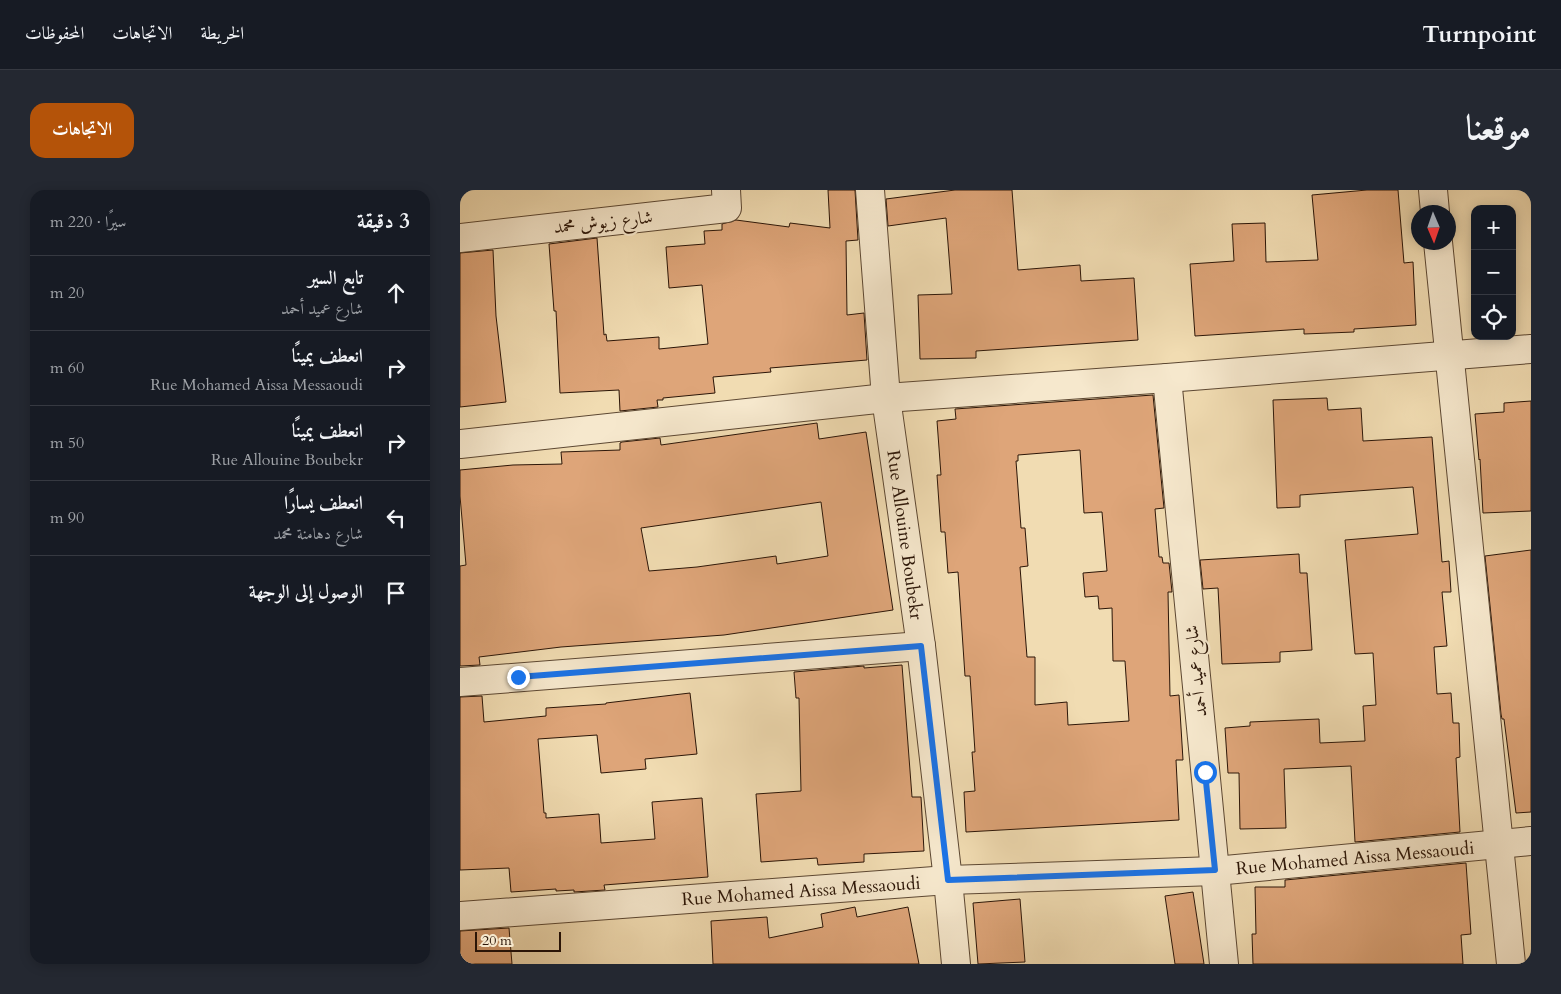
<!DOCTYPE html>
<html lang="ar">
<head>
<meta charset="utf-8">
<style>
  :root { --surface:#171b24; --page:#242831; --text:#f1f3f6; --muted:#9ea1a6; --line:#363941; --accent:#b45309 }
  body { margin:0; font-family:Cardo,Amiri,serif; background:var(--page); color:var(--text); direction:rtl }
  .controls { position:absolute; right:15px; top:15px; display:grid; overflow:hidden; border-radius:10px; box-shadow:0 2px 12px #0003 }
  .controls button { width:45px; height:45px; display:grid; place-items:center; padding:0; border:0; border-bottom:1px solid var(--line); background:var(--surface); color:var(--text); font:25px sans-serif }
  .compass { position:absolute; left:951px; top:15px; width:45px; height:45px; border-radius:50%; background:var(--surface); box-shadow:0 2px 12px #0003; rotate:178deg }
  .scale { position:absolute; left:15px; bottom:12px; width:86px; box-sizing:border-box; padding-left:5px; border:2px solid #2b1507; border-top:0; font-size:14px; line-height:18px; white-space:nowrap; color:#2b1507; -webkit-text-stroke:4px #f6e8cd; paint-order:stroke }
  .stop { position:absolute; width:15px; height:15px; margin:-11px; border:4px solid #1a73e8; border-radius:50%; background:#fff }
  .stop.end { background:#1a73e8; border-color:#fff; box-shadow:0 1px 5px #0008 }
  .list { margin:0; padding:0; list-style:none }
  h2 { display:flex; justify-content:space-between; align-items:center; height:65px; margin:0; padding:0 20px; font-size:21px }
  h2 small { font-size:16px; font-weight:400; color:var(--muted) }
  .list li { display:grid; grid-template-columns:32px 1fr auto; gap:15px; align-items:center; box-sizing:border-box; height:75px; padding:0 20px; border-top:1px solid var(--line) }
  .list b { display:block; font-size:19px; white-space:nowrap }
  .list p { margin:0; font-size:16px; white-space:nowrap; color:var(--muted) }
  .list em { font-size:16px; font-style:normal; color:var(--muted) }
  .icon { flex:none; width:28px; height:28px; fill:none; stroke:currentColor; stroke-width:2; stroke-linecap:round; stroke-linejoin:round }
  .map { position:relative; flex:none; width:1071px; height:774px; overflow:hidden; direction:ltr; border-radius:15px }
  header { display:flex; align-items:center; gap:30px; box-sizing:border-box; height:70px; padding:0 25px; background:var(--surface); border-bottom:1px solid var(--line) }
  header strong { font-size:24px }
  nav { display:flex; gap:28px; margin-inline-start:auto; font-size:18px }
  .intro { display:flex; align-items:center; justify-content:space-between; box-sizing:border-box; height:120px; padding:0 30px }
  h1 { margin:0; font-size:35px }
  .button { padding:12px 22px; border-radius:15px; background:var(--accent); color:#fff; font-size:18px; font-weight:700 }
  main { display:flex; gap:30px; padding:0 30px }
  aside { flex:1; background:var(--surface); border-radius:15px; box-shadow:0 2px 12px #0003 }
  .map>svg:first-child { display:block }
</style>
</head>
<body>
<header>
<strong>Turnpoint</strong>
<nav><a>الخريطة</a><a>الاتجاهات</a><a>المحفوظات</a></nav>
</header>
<div class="intro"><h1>موقعنا</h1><a class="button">الاتجاهات</a></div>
<main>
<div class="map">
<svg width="1071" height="774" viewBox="0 0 1071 774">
  <rect width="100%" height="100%" fill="#f1dcb2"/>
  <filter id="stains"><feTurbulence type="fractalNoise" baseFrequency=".004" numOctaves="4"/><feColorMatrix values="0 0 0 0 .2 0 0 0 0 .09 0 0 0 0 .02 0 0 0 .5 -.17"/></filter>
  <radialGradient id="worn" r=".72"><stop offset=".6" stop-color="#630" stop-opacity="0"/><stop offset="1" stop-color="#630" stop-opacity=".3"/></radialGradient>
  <g fill="#dea579" stroke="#2b1507" fill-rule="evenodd">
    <path d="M368 0H395L398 50 386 51 387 125 404 123 407 170 310 178 311 182 253 187 255 203 203 208V210H197L198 217 160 221 159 200 100 203 96 121H94L89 54 137 48 144 145 146 144 147 151 199 147V159L248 154 242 95 209 98 206 57 245 54 244 41 262 40V34L276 30 329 37 330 33 370 38Z"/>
    <path d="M495 0H552L558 80 620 75 621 91 674 88 678 150 516 161V168L460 169 458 105 492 104 486 28 428 36 426 9Z"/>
    <path d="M907 0H938L944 73 953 72 956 135 894 139V142L844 144V139L735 146 730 74 774 71 772 34 805 33 806 72 858 70 852 5Z"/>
    <path d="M33 60 36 126 46 212 0 217V63Z"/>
    <path d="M693 205 704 318 695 319 699 367H702L703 373H709L712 402H708L710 506 719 505 723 570H716L719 630 506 642 504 602 515 601 512 562H515L510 486H505L498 382 488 383 485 342H481L477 285H481L477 231 496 229 495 219ZM620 260 624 323 642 322 647 381 623 383 625 407 638 406 639 419 652 418 653 471H665L669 531 608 535 607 512 575 515V467H567L560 377 568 376 565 338H561L556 271H558V265Z"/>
    <path d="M867 208 868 220 901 218 903 251 972 247 982 372 989 371 991 402H982L987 456 974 457 977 504 991 503 993 533H999L1000 567 996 568 1000 642 895 652 891 576 824 579 826 638 780 639 779 583H768L765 538 790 536V532L859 529 860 553 905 551 903 516 916 515 913 463 895 464 885 350 958 344 953 297 840 305V317L817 318 813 210Z"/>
    <path d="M1071 211V321L1023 323 1020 269 1019 270 1015 224 1044 222V213Z"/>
    <path d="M357 233 359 249 406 242 433 420 264 445 101 457 19 467 20 475 0 476V376L6 375 0 306V280L53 275 102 274 101 262 160 260V253L162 252 200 248 201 255ZM361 312 368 366 317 374 316 366 237 377 189 381 181 338Z"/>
    <path d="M1071 360V622L1056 623 1044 529H1042L1041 524 1025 366Z"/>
    <path d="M839 364 840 383H847L852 460 820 462V472L762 474 758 398 743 399 740 370Z"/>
    <path d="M442 475 452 607H461L464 661 404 664V672L358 675 357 668 301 672 296 604 341 601 339 508H336L334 482 404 476V478Z"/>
    <path d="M230 503 237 564 185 569 186 579 141 583 137 545 78 549 84 623H86V628L139 624 141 653 195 649 192 612 242 608 248 687 144 695 145 700 114 702V700L96 701V699L51 702 49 678 0 680V507L22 506 24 532 86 526V518L146 514V513Z"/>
    <path d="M1006 673 1011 744 1001 745 1003 774H793L792 744H796L795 697H825V690Z"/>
    <path d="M733 702 744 774H715L705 706Z"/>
    <path d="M560 709 565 772 518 774 513 713Z"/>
    <path d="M395 717 397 727 448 717 459 774H253L251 731 307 727 309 748 363 737 361 724Z"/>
    <path d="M49 738 52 774H0V741Z"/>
  </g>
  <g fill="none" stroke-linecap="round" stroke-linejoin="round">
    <defs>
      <g id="minor">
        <path d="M410 0 426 208 461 456 488 690 496 774"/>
        <path d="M973 0 975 22"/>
        <path d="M0 48 267 18 266 0"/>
        <path d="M978 52 1051 774"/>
        <path d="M707 188 764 774"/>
        <path d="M0 254 426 208 707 188 1071 159"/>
        <path d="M0 492 461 456"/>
      </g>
      <path id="tertiary" d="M0 726 488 690 755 681 1071 651"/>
    </defs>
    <use href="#minor" stroke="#5c4732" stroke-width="30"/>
    <use href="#tertiary" stroke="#5c4732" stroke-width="30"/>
    <use href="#minor" stroke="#f6e8cd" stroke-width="28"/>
    <use href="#tertiary" stroke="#f6e8cd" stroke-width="28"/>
  </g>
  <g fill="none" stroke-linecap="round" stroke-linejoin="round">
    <path stroke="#1a73e8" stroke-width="6" d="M58 487 461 456 488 690 755 680 745 582"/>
  </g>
  <g text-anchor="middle" stroke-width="4.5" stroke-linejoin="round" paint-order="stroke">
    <g font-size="18" fill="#2b1507" stroke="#f6e8cd">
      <text transform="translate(143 32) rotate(-6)" y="6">شارع زيوش محمد</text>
      <text transform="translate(445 345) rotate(82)" y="6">Rue Allouine Boubekr</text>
      <text transform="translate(736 481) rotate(-96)" y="6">شارع عميد أحمد</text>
      <text transform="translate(895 668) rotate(-5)" y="6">Rue Mohamed Aissa Messaoudi</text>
      <text transform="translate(341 701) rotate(-4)" y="6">Rue Mohamed Aissa Messaoudi</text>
    </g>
  </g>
  <rect width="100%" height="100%" filter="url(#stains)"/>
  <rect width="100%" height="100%" fill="url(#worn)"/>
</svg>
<div class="controls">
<button>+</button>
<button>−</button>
<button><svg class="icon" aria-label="locate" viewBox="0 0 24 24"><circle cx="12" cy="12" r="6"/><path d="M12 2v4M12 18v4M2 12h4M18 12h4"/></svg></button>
</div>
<svg class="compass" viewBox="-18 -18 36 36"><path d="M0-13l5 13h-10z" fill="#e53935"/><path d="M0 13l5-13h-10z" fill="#9ea1a6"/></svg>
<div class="scale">20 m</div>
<div class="stop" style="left:745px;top:582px"></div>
<div class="stop end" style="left:58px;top:487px"></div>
</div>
<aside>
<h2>3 دقيقة<small>سيرًا · 220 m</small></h2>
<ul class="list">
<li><svg class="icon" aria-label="ahead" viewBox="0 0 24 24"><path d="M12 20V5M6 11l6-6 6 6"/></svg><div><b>تابع السير</b><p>شارع عميد أحمد</p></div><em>20 m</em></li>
<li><svg class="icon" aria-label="right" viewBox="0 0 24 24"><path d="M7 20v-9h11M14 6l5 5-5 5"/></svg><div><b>انعطف يمينًا</b><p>Rue Mohamed Aissa Messaoudi</p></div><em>60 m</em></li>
<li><svg class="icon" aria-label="right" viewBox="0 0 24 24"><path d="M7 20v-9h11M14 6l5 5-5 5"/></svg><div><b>انعطف يمينًا</b><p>Rue Allouine Boubekr</p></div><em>50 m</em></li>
<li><svg class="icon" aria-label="left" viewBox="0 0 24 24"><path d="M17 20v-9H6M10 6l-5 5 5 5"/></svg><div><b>انعطف يسارًا</b><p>شارع دهامنة محمد</p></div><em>90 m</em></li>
<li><svg class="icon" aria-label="arrive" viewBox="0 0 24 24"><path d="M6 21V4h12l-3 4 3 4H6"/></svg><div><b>الوصول إلى الوجهة</b></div></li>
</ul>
</aside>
</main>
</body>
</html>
